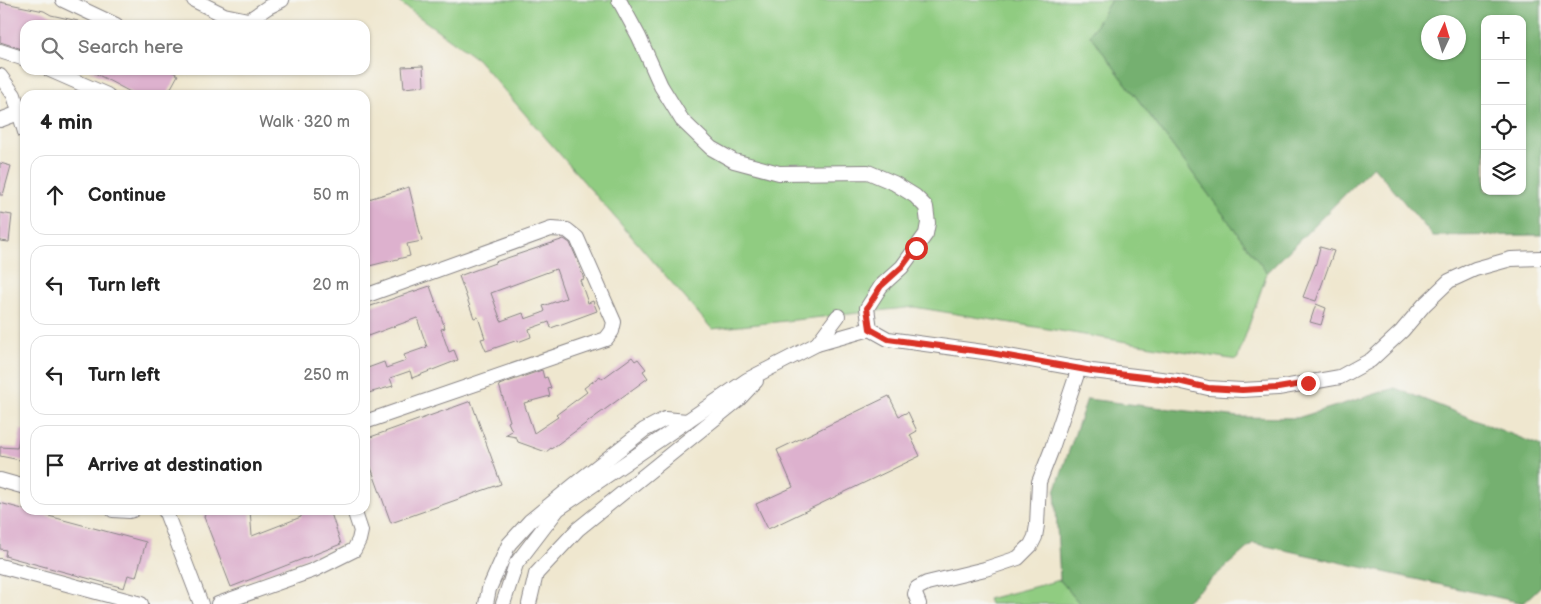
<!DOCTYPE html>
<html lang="en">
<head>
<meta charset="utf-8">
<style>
  :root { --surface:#fff; --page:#f6f6f6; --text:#222; --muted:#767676; --line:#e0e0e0 }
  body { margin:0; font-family:"Balsamiq Sans",sans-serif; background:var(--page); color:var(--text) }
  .controls { position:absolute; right:15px; top:15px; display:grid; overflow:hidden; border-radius:10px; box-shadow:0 1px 4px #0004 }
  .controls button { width:45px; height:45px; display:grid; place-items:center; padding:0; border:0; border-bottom:1px solid var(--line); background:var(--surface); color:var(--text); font:25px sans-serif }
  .compass { position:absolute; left:1421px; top:15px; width:45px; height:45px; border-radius:50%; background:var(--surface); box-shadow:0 1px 4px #0004; rotate:4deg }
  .stop { position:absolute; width:15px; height:15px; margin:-11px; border:4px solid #d93025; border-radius:50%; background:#fff }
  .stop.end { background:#d93025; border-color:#fff; box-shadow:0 1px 5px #0008 }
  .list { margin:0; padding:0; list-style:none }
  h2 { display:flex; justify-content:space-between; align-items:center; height:65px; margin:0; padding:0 20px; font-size:21px }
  h2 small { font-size:16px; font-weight:400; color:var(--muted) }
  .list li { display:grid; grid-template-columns:32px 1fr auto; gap:15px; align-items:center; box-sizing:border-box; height:80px; margin:0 10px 10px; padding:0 10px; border:1px solid var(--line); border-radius:15px }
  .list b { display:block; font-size:19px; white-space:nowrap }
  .list em { font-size:16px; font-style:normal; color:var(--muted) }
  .icon { flex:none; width:28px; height:28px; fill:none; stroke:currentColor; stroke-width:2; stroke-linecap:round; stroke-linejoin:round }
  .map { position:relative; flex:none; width:1541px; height:604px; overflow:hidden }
  .search { position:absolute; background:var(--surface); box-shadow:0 1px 4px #0004; left:20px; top:20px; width:350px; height:55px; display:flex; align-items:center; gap:12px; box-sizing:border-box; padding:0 18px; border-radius:15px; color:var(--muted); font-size:19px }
  .panel { position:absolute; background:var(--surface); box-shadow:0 1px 4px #0004; left:20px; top:90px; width:350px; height:425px; border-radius:15px }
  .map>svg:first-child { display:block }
</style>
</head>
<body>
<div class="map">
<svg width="1541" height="604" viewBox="0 0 1541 604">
  <rect width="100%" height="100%" fill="#f6f6f2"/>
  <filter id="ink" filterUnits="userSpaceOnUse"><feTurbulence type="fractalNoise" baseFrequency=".02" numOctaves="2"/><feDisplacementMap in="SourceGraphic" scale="10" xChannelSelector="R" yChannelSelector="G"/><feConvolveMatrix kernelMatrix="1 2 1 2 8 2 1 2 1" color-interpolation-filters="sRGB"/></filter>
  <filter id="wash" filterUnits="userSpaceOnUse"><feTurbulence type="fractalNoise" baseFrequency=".0096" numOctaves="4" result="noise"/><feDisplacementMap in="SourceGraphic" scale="20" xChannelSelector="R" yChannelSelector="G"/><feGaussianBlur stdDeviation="1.12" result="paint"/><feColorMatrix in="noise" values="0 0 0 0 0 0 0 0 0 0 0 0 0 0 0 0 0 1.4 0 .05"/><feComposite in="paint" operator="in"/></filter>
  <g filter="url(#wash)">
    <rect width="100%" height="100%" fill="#efe7cf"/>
    <g fill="#90cc81" stroke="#59775e">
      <path d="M396 0H1111L1090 35 1267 273 1237 360 914 307 712 329 477 59Z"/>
      <path d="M1060 580 1080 604H990L988 599Z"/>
    </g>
    <g fill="#74b06f" stroke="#4b6955" fill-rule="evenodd">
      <path d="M1111 0H1541V235L1433 236 1373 166 1267 273 1090 35ZM1485 19H1522V191H1485ZM1428 22H1458V52H1428Z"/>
      <path d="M1395 388 1541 446V586L1523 603 1253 543 1183 604H1080L1060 580 1055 491 1087 399 1239 417 1297 418Z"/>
    </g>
    <g id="blocks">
      <g fill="#ddb1ce" fill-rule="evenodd">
        <path d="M0 2 44 11 51 15 78 21V25H25V50L0 42Z"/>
        <path d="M423 66 424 86 404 88 402 67Z"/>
        <path d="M89 70H169L178 75 167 95H136Z"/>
        <path d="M0 163 11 166 3 195H0Z"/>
        <path d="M409 187 422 241 407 244 410 256 365 267V200Z"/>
        <path d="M0 213 12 215 9 242 0 241Z"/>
        <path d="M564 239 570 243 577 259 584 279 580 280 588 303 593 301 597 311 551 328 549 322 529 329 531 337 518 342V340L486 351 481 339 485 338 478 317 474 318 459 276 495 263V262ZM556 269 566 298 543 306 545 311 542 313 525 319 523 313 501 321 491 293Z"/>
        <path d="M1320 247 1334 251 1316 301 1303 297 1316 263Z"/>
        <path d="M430 286 445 328 441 329 449 352 454 350 458 360 412 378 410 371 390 378 393 386 365 394V369L384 362 386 368 403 362 406 360 404 355 427 347 417 318 365 337V308Z"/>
        <path d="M1316 304 1326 308 1321 325 1310 322Z"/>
        <path d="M632 357 635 361 638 359 646 369 643 371 648 378 551 449V448L546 452 518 442 516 437 505 435 512 431 508 422 510 421 499 385 542 370 544 378 547 377 551 388 548 389 550 396 524 403 534 433 558 417 556 415 587 392 584 388 600 376 602 379Z"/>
        <path d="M889 396 899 416 908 412 917 431 910 435 920 456 768 529 756 504 793 487 777 450Z"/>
        <path d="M471 401 501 484 391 523 365 451V439Z"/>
        <path d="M21 430H25V461L0 456V447L17 448Z"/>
        <path d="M0 503 146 542 136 577 128 575 124 588 5 556 6 550 0 549Z"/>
        <path d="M203 510H250L252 536 301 517V510H330L341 544 231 587 204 517 205 515Z"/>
      </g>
    </g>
  </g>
  <g filter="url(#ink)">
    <use href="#blocks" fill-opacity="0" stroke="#888485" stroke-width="1"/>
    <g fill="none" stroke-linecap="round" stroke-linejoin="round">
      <defs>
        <g id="minor">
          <path d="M63 0 116 25"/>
          <path d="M194 0 224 15 248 20"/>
          <path d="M619 0 639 37 661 86 682 120 711 148 734 161 779 173 868 172 894 183 915 196 926 207 928 223 926 234 902 267 881 286 867 308 870 329 888 339 991 353 1092 371 1178 381 1208 388 1242 390 1278 388 1340 377 1371 360 1402 331 1424 305 1449 281 1475 269 1511 259 1541 258"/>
          <path d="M242 25 268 7 282 0"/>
          <path d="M0 51 25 59"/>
          <path d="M50 70 107 95"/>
          <path d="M0 76 14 95 25 132"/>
          <path d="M0 120 19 113"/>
          <path d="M365 296 551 229 567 230 577 238 614 322 612 331 606 339 365 422"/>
          <path d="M817 344 838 316"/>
          <path d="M0 480 25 487"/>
          <path d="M113 510 129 511 133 510"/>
          <path d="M165 510 201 604"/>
          <path d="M0 566 141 604"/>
          <path d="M218 604 314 570 354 550 359 540 361 531 354 510"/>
          <path d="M486 604 489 589 509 544 530 521 584 477 644 430 665 419 687 421"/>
          <path d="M503 604 516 564 558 509 747 380 817 344 870 329"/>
          <path d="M529 604 536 574 578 529 739 399 756 381"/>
          <path d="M919 604 915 594 917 588 927 583 985 569 1018 558 1031 545 1035 537 1037 525 1039 482 1051 451 1079 368"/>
        </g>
      </defs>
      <use href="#minor" stroke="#888485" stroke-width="16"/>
      <use href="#minor" stroke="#fff" stroke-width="14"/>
    </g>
  </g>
  <g fill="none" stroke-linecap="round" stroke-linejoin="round" filter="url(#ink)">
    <path stroke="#d93025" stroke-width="6" d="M916 248 902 267 881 286 867 308 870 329 888 339 991 353 1092 371 1178 381 1208 388 1242 390 1278 388 1308 383"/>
  </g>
</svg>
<div class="controls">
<button>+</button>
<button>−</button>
<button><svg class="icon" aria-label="locate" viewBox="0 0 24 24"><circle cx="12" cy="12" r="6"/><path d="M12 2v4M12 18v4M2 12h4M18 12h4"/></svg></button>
<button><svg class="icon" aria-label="layers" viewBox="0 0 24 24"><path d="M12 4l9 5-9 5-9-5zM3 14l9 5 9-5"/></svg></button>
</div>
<svg class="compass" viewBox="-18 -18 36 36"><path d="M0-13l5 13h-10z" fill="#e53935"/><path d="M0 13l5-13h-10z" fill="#767676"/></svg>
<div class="stop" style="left:916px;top:248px"></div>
<div class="stop end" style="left:1308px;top:383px"></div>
<div class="search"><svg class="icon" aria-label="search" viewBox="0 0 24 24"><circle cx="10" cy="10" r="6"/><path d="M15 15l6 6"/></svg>Search here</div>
<section class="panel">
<h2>4 min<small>Walk · 320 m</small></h2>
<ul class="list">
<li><svg class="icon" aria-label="ahead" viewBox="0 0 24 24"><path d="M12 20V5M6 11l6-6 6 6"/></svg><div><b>Continue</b></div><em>50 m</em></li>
<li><svg class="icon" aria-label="left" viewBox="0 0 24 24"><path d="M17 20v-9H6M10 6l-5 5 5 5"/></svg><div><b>Turn left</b></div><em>20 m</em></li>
<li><svg class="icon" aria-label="left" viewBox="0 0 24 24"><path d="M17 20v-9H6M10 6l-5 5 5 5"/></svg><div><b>Turn left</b></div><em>250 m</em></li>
<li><svg class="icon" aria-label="arrive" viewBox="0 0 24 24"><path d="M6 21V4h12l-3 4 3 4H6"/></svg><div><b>Arrive at destination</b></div></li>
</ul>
</section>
</div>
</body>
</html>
